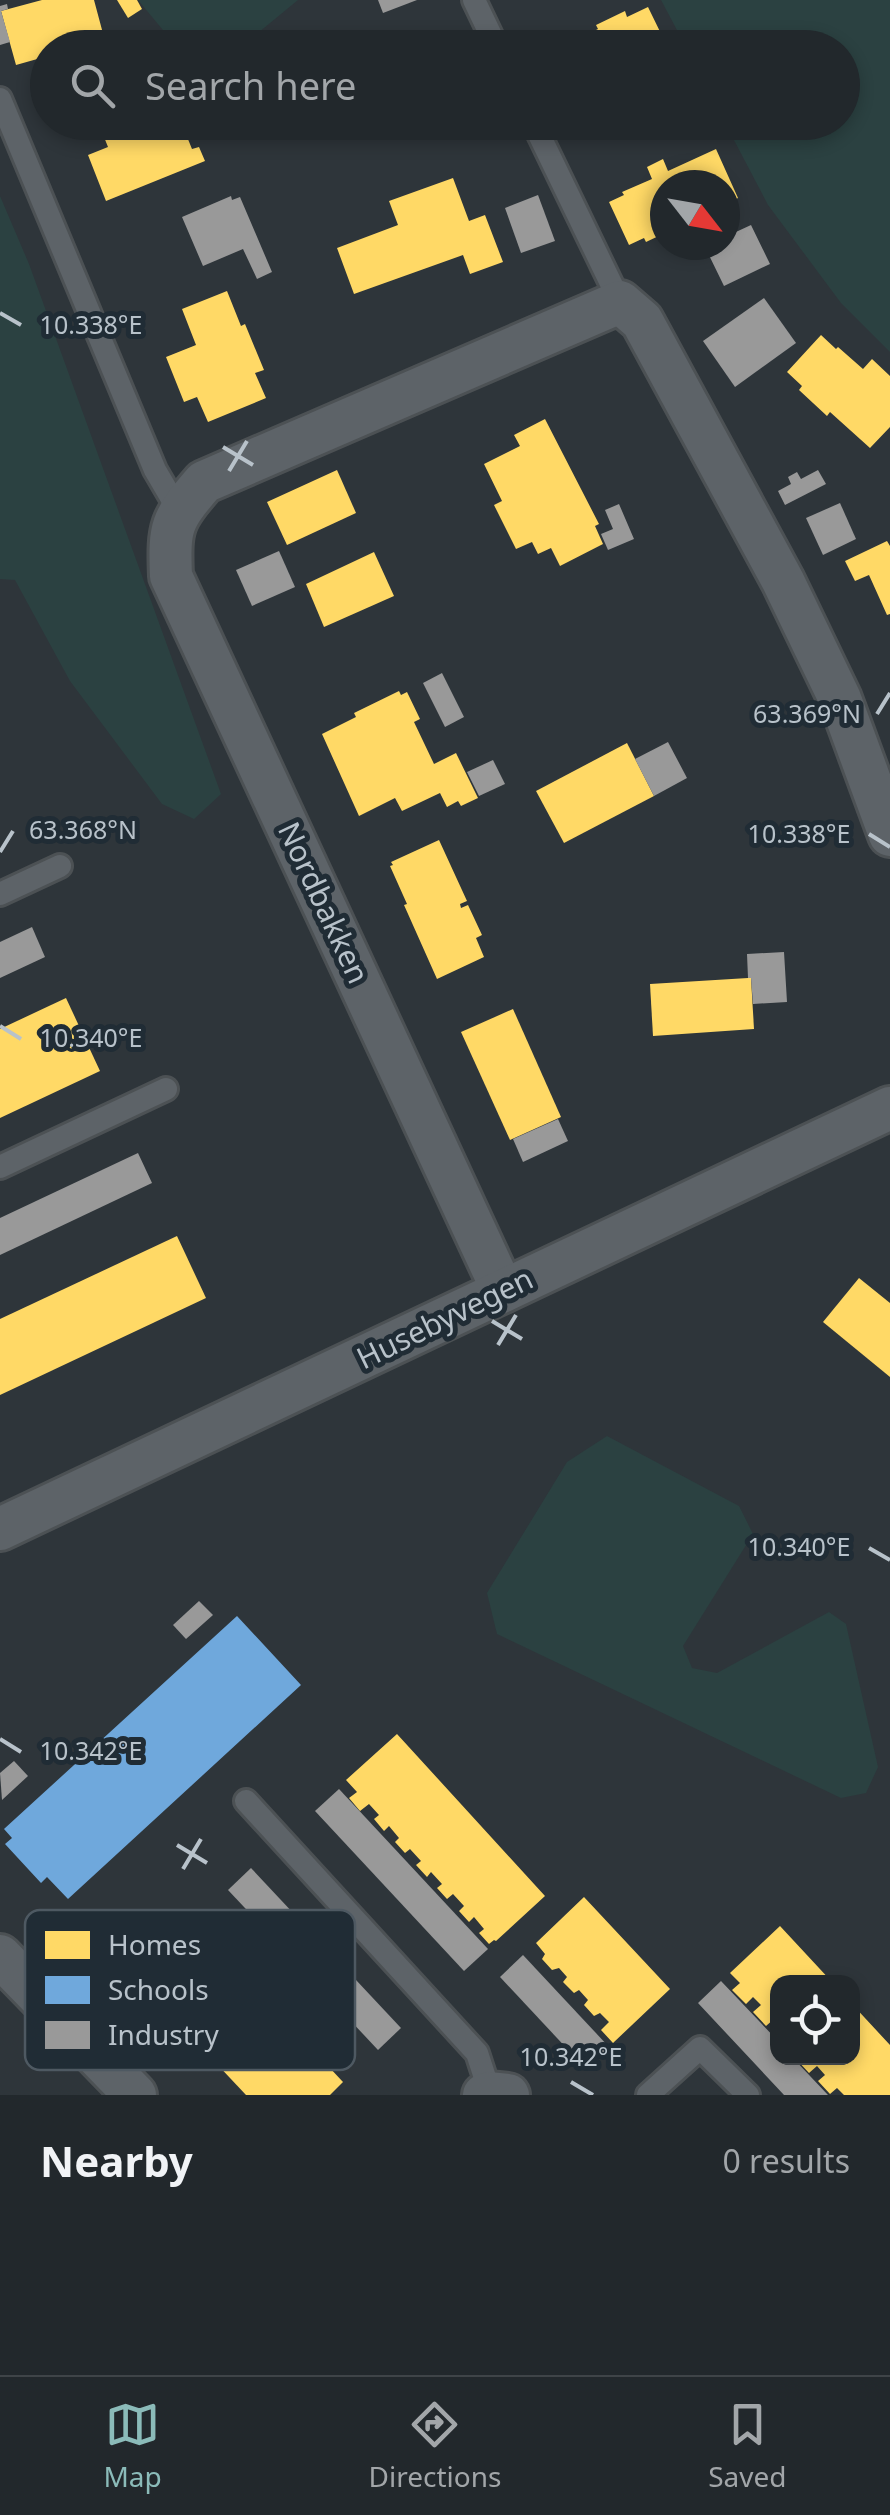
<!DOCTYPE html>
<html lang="en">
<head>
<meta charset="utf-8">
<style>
  :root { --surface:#22282c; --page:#2a3034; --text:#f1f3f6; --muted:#a2a6a9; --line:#3f4448; --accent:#8bbbb9 }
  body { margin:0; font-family:"Noto Sans",sans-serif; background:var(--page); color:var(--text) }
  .controls { position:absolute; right:30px; bottom:30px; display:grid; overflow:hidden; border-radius:20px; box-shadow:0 5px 15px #0003 }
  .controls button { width:90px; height:90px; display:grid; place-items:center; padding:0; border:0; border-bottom:2px solid var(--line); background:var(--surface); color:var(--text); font:50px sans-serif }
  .compass { position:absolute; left:650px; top:170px; width:90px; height:90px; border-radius:50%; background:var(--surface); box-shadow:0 5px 15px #0003; rotate:121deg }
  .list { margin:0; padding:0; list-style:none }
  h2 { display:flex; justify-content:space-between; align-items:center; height:130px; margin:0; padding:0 40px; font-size:42px }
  h2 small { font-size:32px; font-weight:400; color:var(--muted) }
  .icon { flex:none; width:55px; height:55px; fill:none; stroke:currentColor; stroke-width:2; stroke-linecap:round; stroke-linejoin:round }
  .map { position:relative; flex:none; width:890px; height:2095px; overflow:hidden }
  .search { position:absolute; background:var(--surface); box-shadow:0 5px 15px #0003; left:30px; right:30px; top:30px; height:110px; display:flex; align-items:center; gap:25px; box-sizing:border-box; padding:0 35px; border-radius:55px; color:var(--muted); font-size:38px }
  .sheet { height:280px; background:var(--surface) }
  nav { display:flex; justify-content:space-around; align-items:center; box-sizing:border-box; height:140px; border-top:2px solid var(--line); background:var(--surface); font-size:28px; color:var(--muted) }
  nav a { display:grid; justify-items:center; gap:5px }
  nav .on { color:var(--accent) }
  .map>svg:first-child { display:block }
</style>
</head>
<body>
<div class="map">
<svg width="890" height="2095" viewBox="0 0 890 2095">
  <rect width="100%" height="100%" fill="#2e353a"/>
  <g fill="#2b4141">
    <path d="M138 0H298L241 47H177Z"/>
    <path d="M661 0H890V352L841 303 768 205 725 123 842 122V48L686 47Z"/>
    <path d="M0 196 29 264 221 794 194 819 162 804 70 681 15 580 0 579Z"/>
    <path d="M607 1436 739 1506 753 1534 683 1646 692 1668 717 1673 829 1612 846 1624 878 1767 866 1793 841 1798 497 1634 487 1593 567 1462Z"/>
  </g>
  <g fill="#ffd966">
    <path d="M42 0H94L105 41 81 48H48V56L16 65 1 11Z"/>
    <path d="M117 0H137L142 9 128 18Z"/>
    <path d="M648 7 668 48H560L598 29 596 25 625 11 627 17Z"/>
    <path d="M125 122H133L135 128 149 122H181L192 149 199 147 205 161 106 201 88 155 108 147 102 132Z"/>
    <rect x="305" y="122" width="33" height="7"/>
    <path d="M716 149 738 198 725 205V185H665V233L646 242 644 238 629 245 609 202 624 195 622 192 652 179 647 167 663 159 668 171Z"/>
    <path d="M453 178 469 221 485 215 503 262 470 274 463 255 354 294 337 248 398 225 389 201Z"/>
    <path d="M227 291 241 326 245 324 264 370 255 373 266 398 208 422 197 397 184 402 166 357 196 345 182 309Z"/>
    <path d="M821 335 836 349 838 347 863 369 872 359 890 376V427L870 448 830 412 827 416 799 390 802 386 787 372Z"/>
    <path d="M545 419 599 524 595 526 603 544 560 566 551 548 538 554 532 542 516 549 494 505 502 501 484 464 520 446 514 435Z"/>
    <path d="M337 470 356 513 287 545 267 502Z"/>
    <path d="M887 541 890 546V614L887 615 869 575 855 581 845 561Z"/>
    <path d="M374 552 394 596 324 627 306 584Z"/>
    <path d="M399 691 401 695 407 692 420 719 414 722 434 764 456 753 478 798 461 806 458 801 447 807 440 793 402 811 395 798 359 816 322 734 356 717 354 713Z"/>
    <path d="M627 743 654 796 564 843 536 791Z"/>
    <path d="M439 840 467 901 460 904 461 908 468 905 482 935 476 938 484 957 437 979 404 905 407 904 390 866 393 865 391 862Z"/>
    <path d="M748 978H751L754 1029 653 1036 650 984Z"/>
    <path d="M66 998 100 1071 0 1118V1029Z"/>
    <path d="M513 1009 561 1117 510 1140 461 1032Z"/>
    <path d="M177 1236 206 1298 0 1395V1319Z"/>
    <path d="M859 1278 890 1303V1377L823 1322Z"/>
    <path d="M397 1734 545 1896 496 1941 494 1940 489 1944 479 1933 484 1929 474 1917 469 1922 459 1911 464 1906 453 1894 447 1899 437 1888 442 1884 431 1872 427 1877 416 1865 421 1861 410 1849 405 1853 395 1842 399 1838 389 1826 384 1831 374 1819 379 1815 369 1804 360 1811 349 1798 357 1792 346 1780Z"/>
    <path d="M584 1897 670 1989 613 2043 601 2030 609 2022 600 2013 594 2016 584 2005 588 2000 579 1990 574 1993 563 1982 567 1977 559 1968 552 1970 542 1959 545 1954 536 1943Z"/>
    <path d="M193 1922 343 2082 330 2095H246L135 1977Z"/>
    <path d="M780 1926 832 1982H778V2024L774 2019 766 2026 753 2012 761 2005 753 1997 746 2004 732 1990 740 1983 730 1973Z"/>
    <path d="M852 2004 890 2045V2095H844L837 2088 830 2094 818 2081 825 2075 817 2066 809 2073 795 2058H852Z"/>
  </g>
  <path fill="#6fa8dc" d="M237 1616 301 1685 68 1899 47 1877 41 1883 5 1844 12 1838 4 1829Z"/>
  <g fill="#999">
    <path d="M378 0H417L383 13Z"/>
    <path d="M7 4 8 9 1 11 10 42 0 45V6Z"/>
    <path d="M538 195 555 241 521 253 505 208Z"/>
    <path d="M231 196 232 200 240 197 272 272 257 279 243 249 203 266 182 217Z"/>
    <path d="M751 225 770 264 724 286 705 247 725 245V237Z"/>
    <path d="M764 298 796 343 735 387 703 341Z"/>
    <path d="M818 470 826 484 785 505 778 491 791 484 788 477 797 472 801 479Z"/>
    <path d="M840 503 856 539 823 555 806 518Z"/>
    <path d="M619 504 634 539 608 550 601 534 613 529 605 510Z"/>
    <path d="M279 551 295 587 252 606 236 570Z"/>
    <path d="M442 673 464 717 445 727 423 683Z"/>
    <path d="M668 742 687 778 654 796 635 759Z"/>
    <path d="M493 760 505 784 479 796 467 772Z"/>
    <path d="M32 927 45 957 0 978V942Z"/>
    <path d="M784 952 787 1002 753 1004 751 978H748L747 954Z"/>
    <path d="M558 1119 568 1141 523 1162 513 1139Z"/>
    <path d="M138 1153 152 1183 0 1255V1218Z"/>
    <path d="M199 1601 213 1615 186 1639 173 1625Z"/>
    <path d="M14 1761 28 1776 2 1800 0 1773Z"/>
    <path d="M339 1789 488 1949 464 1971 315 1811Z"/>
    <path d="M251 1868 401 2028 378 2050 228 1890Z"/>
    <path d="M523 1955 609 2047 586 2069 500 1977Z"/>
    <path d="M721 1981 778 2041V2058H793L828 2095H784L698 2003Z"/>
  </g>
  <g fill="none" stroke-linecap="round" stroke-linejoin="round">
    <defs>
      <g id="service">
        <path d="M474 0 497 48"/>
        <path d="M0 99 155 470 179 511"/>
        <path d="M533 122 620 302"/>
        <path d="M0 894 60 866"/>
        <path d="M0 1167 166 1089"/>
        <path d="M246 1801 477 2053 490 2093"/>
        <path d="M648 2095 700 2048 748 2095"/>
      </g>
      <g id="minor">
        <path d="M503 1291 171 576C169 526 171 520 204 482L620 302 642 321 783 581 840 699 890 835"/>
        <path d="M0 1529 890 1108"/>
        <path d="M0 1956 135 2095"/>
        <path d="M484 2095 490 2093 508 2095"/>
      </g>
    </defs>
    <use href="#service" stroke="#4c5154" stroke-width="28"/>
    <use href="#minor" stroke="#4c5154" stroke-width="48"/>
    <use href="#service" stroke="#5d6368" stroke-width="22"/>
    <use href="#minor" stroke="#5d6368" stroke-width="42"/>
  </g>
  <path fill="none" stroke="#b8c2ca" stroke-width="4" d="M0 313 21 325M223 447 253 465M229 471 247 441M877 714 890 693M869 834 890 847M0 852 13 831M0 1026 21 1039M492 1321 522 1339M498 1345 516 1315M869 1548 890 1560M0 1739 21 1752M177 1845 207 1863M183 1869 201 1839M571 2082 593 2095"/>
  <g text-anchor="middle" stroke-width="10" stroke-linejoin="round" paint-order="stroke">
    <g font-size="30" fill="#b8c2ca" stroke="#202c35">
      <text transform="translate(323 903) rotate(65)" y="10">Nordbakken</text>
      <text transform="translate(445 1319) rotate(-26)" y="10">Husebyvegen</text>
    </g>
  </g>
  <rect x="25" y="1910" width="330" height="160" rx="15" fill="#202c35" stroke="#4e5962" stroke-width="2.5"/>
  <rect x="45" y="1931" width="45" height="28" fill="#ffd966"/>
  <rect x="45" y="1976" width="45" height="28" fill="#6fa8dc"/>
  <rect x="45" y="2021" width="45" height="28" fill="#999"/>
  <g font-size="28" fill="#b8c2ca">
    <text x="108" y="1955">Homes</text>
    <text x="108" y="2000">Schools</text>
    <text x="108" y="2045">Industry</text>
  </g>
  <g font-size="25" text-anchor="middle" fill="#b8c2ca" stroke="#202c35" stroke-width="10" stroke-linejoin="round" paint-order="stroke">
    <text x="91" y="334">10.338°E</text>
    <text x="807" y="723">63.369°N</text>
    <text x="83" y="839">63.368°N</text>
    <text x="799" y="843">10.338°E</text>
    <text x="91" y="1047">10.340°E</text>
    <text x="799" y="1556">10.340°E</text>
    <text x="91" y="1760">10.342°E</text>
    <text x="571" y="2066">10.342°E</text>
  </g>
</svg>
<div class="controls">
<button><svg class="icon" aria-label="locate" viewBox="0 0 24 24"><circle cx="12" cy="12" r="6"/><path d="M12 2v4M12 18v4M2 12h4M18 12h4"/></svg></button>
</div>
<svg class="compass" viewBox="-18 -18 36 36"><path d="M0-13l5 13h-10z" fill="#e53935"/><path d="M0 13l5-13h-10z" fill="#a2a6a9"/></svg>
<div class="search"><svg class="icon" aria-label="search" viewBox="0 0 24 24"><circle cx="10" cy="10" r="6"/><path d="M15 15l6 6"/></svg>Search here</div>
</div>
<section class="sheet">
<h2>Nearby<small>0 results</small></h2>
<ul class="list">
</ul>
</section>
<nav>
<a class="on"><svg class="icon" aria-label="map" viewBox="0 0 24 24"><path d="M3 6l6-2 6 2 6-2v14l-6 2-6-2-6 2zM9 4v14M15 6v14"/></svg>Map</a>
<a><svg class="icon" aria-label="directions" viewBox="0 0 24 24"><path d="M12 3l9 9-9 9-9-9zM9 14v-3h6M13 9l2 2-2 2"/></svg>Directions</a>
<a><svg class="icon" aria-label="saved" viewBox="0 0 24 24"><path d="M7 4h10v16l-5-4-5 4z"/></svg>Saved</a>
</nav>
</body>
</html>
